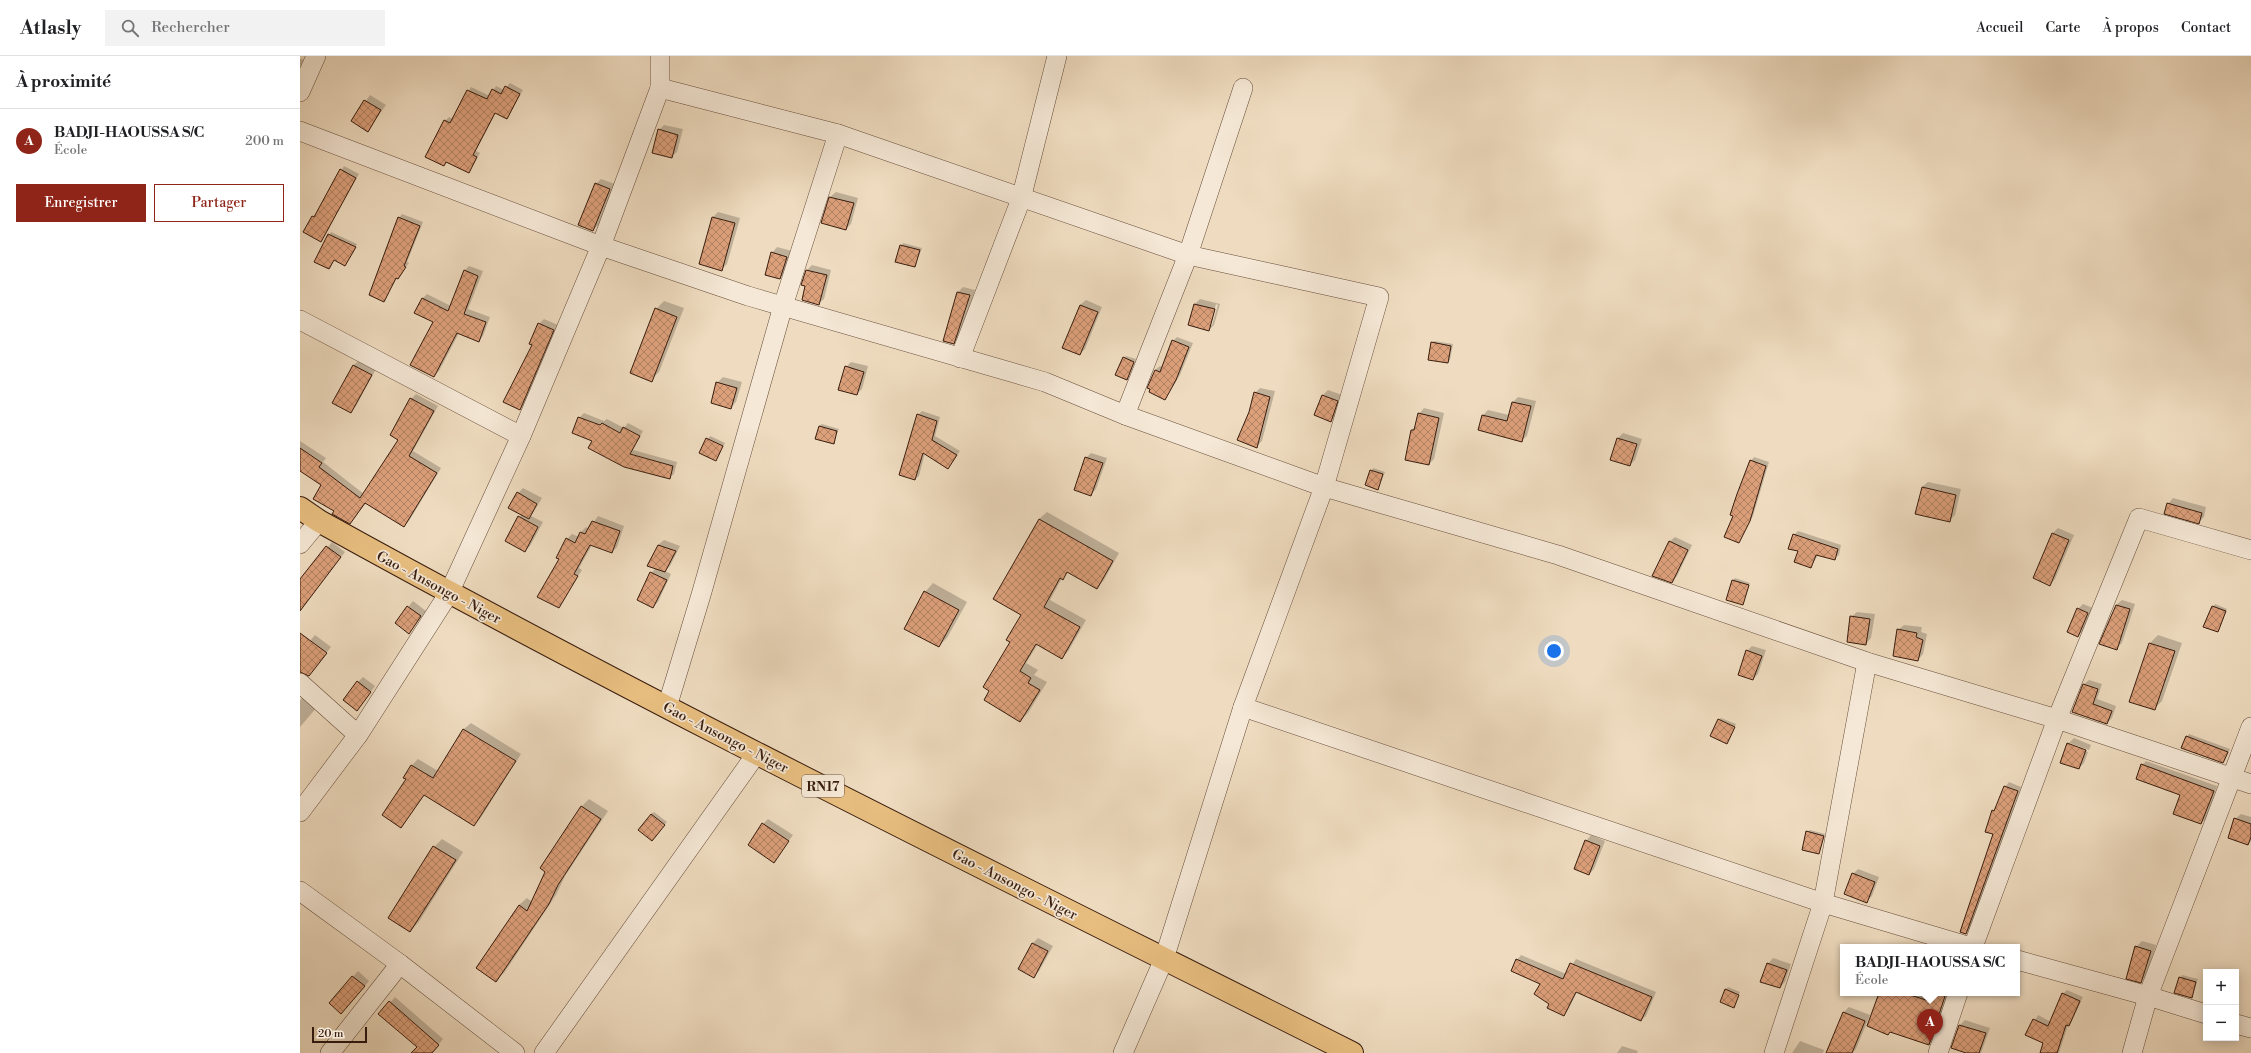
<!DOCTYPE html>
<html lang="fr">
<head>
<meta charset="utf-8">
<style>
  :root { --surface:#fff; --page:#f2f2f2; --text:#202124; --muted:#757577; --line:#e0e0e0; --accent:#8f2418 }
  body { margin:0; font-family:"Libre Bodoni",serif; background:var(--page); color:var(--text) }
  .controls { position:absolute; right:12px; bottom:12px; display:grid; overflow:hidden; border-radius:0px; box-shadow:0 2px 10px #0003 }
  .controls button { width:36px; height:36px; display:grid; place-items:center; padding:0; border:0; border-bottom:1px solid var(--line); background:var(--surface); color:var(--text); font:20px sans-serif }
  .scale { position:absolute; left:12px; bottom:10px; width:55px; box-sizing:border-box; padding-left:4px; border:2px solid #381c0d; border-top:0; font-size:11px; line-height:14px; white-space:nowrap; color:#381c0d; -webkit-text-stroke:3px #f5e8d6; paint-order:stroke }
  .you { position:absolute; left:1254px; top:595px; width:14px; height:14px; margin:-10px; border:3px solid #fff; border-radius:50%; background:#1a73e8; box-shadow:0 0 0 6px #1a73e833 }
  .badge { display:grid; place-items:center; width:26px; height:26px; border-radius:50%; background:var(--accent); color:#fff; font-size:13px; font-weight:700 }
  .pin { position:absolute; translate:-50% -33px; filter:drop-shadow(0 1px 2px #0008) }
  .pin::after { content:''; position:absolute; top:21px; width:14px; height:12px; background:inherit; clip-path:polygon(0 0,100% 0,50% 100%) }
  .popup { position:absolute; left:1540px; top:888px; width:180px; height:52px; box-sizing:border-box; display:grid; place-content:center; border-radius:0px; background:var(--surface); filter:drop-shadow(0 1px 3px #0005); font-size:13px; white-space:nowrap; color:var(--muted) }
  .popup b { font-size:15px; color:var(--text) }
  .popup::after { content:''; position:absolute; left:50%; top:100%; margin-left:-8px; border:8px solid transparent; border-top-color:var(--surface) }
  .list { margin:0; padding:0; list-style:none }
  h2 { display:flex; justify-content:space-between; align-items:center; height:52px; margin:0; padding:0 16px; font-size:17px }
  h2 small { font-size:13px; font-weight:400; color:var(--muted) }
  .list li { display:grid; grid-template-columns:26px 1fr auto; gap:12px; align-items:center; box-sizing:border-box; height:64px; padding:0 16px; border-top:1px solid var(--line) }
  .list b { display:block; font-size:15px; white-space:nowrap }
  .list p { margin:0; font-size:13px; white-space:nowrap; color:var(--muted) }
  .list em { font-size:13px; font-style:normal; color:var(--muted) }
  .actions { display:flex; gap:8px; padding:12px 16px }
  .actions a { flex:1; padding:9px 0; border:1px solid var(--accent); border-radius:0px; text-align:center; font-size:14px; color:var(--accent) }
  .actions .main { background:var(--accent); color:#fff }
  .icon { flex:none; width:22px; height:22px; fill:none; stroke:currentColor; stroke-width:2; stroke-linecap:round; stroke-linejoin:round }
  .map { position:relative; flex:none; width:1951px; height:997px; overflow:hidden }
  header { display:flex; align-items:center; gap:24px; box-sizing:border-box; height:56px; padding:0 20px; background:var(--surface); border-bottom:1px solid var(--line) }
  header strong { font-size:19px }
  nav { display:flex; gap:22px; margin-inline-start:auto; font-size:14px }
  .search { width:280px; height:36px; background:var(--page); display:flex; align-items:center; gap:10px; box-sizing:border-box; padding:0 14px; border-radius:0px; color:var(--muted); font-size:15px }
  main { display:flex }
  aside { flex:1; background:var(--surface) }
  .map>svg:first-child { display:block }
</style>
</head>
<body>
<header>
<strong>Atlasly</strong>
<div class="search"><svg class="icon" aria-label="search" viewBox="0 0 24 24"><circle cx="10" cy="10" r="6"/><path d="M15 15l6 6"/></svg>Rechercher</div>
<nav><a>Accueil</a><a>Carte</a><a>À propos</a><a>Contact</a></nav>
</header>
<main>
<aside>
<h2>À proximité<small></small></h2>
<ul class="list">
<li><span class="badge">A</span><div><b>BADJI-HAOUSSA S/C</b><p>École</p></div><em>200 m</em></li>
</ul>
<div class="actions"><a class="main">Enregistrer</a><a>Partager</a></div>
</aside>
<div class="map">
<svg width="1951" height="997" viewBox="0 0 1951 997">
  <defs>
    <pattern id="building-cross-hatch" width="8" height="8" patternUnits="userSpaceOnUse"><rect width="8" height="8" fill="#dca07b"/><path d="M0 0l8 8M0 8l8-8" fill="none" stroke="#b38263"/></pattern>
  </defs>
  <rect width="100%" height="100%" fill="#efdcc0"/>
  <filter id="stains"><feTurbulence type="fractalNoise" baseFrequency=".005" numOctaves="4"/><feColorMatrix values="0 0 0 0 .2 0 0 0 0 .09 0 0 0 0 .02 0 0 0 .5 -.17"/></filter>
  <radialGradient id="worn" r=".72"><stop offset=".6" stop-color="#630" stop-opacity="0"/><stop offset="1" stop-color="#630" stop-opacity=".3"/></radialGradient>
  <g fill="#0003" fill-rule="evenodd">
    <path d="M0 3 4 4 0 14Z"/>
    <path d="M210 27 223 34 207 62 196 56 176 95 180 97 169 116 148 105 144 109 127 100 145 65 149 61 153 63 171 31 190 40 196 30 204 34Z"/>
    <path d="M70 39 86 49 68 74 52 65Z"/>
    <path d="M364 69 383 73 377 96 371 101 359 74Z"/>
    <path d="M44 110 59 118 21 185 12 161 17 158Z"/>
    <path d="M301 123 315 128 298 169 293 174 296 128Z"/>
    <path d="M536 136 558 142 551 168 546 173 530 141Z"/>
    <path d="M418 156 440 162 427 208 422 213 400 207 413 161Z"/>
    <path d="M102 158 123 166 107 206 109 207 97 222 84 245 99 162Z"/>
    <path d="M31 176 57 188 45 209 34 203 29 212 16 205Z"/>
    <path d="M603 187 622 192 615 210 596 205Z"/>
    <path d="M477 191 492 195 485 217 480 222 472 197Z"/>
    <path d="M512 209 531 214 524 243 518 248 507 229V214Z"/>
    <path d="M169 210 183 215 168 253 190 261 183 280 179 285 159 277 139 315 134 320V266L122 243 127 238 151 250 164 215Z"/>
    <path d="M663 231 675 234 659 282 653 287 658 236Z"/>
    <path d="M900 243 920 248 914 269 909 274 889 269 895 248ZM916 248 918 249 912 269H910Z"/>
    <path d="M786 244 802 251 785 293 780 298V249Z"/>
    <path d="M364 245 384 252 359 316 351 324 356 253Z"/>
    <path d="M244 263 258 269 225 348 220 353 239 268Z"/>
    <path d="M877 281 893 287 880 319 865 343 855 314 860 310 863 311 873 285Z"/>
    <path d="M1134 285 1153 288 1150 304 1148 306 1132 287Z"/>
    <path d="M826 300 836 303 827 323 824 302Z"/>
    <path d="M59 304 76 313 56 350 51 356 33 346 54 309Z"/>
    <path d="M551 306 568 310 562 333 557 338 546 311Z"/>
    <path d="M423 321 442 326 436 346 431 352 417 327Z"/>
    <path d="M960 332 975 335 962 385 956 391 950 356 955 337Z"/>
    <path d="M1028 334 1042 339 1036 359 1031 365 1015 359 1023 339Z"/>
    <path d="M116 338 138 350 113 395 141 412 109 465 104 470 66 447 54 462 35 455 22 428 0 414V385L26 402 23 406 64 438 100 384 111 343Z"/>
    <path d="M1218 341 1236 345 1227 380 1221 385 1183 359 1188 354 1209 359 1213 346Z"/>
    <path d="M1124 352 1144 357 1134 403 1129 408 1112 374 1116 370 1119 358Z"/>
    <path d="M622 355 640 361 635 380 660 395 648 412 625 397 619 420 615 423 618 359Z"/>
    <path d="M284 357 304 365 307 363 324 372 328 367 343 375 333 394 377 406 374 418 369 422 293 384 279 362Z"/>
    <path d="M522 368 539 373 533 387 519 370Z"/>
    <path d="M1323 377 1342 383 1335 404 1330 409 1311 403 1318 382Z"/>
    <path d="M410 380 425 387 416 404 400 397Z"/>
    <path d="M791 397 807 402 796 433 791 439 786 402Z"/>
    <path d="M1454 401 1469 406 1453 460 1439 486 1434 459 1451 405Z"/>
    <path d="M1073 412 1085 416 1078 433 1066 429Z"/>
    <path d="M1628 426 1661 433 1655 459 1649 465 1622 431Z"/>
    <path d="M223 432 242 442 231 460 243 466 230 490 225 495 219 461 222 458 218 437Z"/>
    <path d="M1873 442 1906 451 1904 461 1898 467 1868 448Z"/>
    <path d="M747 456 819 497 804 524 797 532 769 516 762 522 750 544 786 564 769 594 762 602 738 588 726 607 738 614 734 619 747 626 728 657 720 665 690 634 723 559 739 463Z"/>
    <path d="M298 460 324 470 317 491 312 496 292 489 279 512 282 514 258 551 260 503 257 501 267 483 272 478 279 481 281 476 286 471 289 473Z"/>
    <path d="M1758 472 1774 479 1755 523 1750 529 1753 477Z"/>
    <path d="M1498 475 1541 489 1539 499 1534 503 1518 499 1511 511 1499 494 1494 479Z"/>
    <path d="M1375 481 1392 489 1377 520 1372 526 1369 486Z"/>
    <path d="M364 484 380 490 370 510 365 515 371 518 358 546 353 551 351 517 356 512 358 489Z"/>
    <path d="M32 486 45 496 0 555V526Z"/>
    <path d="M1435 522 1450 527 1442 548 1432 525Z"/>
    <path d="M633 527 667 546 647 582 639 590 605 572 625 536Z"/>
    <path d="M1822 544 1835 548 1822 587 1817 592 1816 549Z"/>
    <path d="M113 545 126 555 109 577 96 567Z"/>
    <path d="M1783 548 1793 552 1783 575 1778 580V553Z"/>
    <path d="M1915 548 1927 553 1917 575 1913 551Z"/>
    <path d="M1557 556 1575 558 1571 582 1566 588 1551 561Z"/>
    <path d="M1604 569 1622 571 1621 576 1627 578 1623 598 1618 604 1598 574Z"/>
    <path d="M15 579 31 591 9 618 0 611V597Z"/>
    <path d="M1858 579 1882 587 1862 645 1854 653 1830 645 1850 587Z"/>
    <path d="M1452 590 1466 594 1458 618 1453 623 1447 595Z"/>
    <path d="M63 621 75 630 62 648 58 626Z"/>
    <path d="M1789 624 1802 628 1797 643 1816 650 1812 662 1807 667 1773 656 1784 628Z"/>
    <path d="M6 639 18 650 0 671V644Z"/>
    <path d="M1421 662 1436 668 1427 687 1418 664Z"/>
    <path d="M171 667 221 698 180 763 174 769 125 738 101 770 107 723 104 721 112 709 118 703 138 715 164 673Z"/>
    <path d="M1889 678 1930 693 1925 704 1923 706 1887 681Z"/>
    <path d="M1774 682 1791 689 1789 694 1770 687V689L1788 696 1784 707 1779 712 1768 688Z"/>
    <path d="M1846 705 1917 730 1906 763 1901 767 1882 739 1842 709Z"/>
    <path d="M1709 726 1721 731 1670 873 1666 877 1694 778 1693 755 1697 750 1705 731Z"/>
    <path d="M289 743 308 755 265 820 256 839 204 917 196 924 219 849 227 842 232 846 247 815 242 812 282 750Z"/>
    <path d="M354 756 367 766 355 782 351 758Z"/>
    <path d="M1941 758 1951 761V785L1948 788 1935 763Z"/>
    <path d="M468 763 493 779 474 805 463 768Z"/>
    <path d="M1510 774 1525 778 1518 797 1507 776Z"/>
    <path d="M1291 779 1305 785 1294 813 1289 818 1286 785Z"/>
    <path d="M142 783 163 796 118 867 110 875 134 791Z"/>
    <path d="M1558 813 1579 821 1572 840 1566 846 1553 818Z"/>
    <path d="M738 882 753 890 739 915 734 921 719 913 733 887Z"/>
    <path d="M1842 885 1856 889 1846 920 1841 926 1836 891Z"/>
    <path d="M1221 899 1266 918 1276 903 1356 936 1346 960 1341 964 1277 936 1268 954 1264 959 1250 947 1242 928 1217 904Z"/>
    <path d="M1473 902 1491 908 1485 926 1480 931 1468 908Z"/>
    <path d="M58 915 69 925 47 951 30 947Z"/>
    <path d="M1882 919 1898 923 1891 941 1876 936Z"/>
    <path d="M1428 931 1440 936 1433 951 1425 934Z"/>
    <path d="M1767 934 1783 941 1772 965 1768 969 1759 997H1741L1744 986 1727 978 1738 959 1751 966 1763 938Z"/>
    <path d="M1580 937H1614L1619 939 1624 937 1631 939 1632 937H1649L1633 983 1629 988 1591 975 1588 978Z"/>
    <path d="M95 941 143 983 132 997H113L118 991 80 958Z"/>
    <path d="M1549 951 1570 959 1556 993 1552 997H1546L1530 990 1544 956Z"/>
    <path d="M1665 964 1690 972 1681 997H1669L1652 992 1660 969Z"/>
    <path d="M1500 985 1524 994 1523 997H1492Z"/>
    <path d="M1322 990 1338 995 1337 997H1317Z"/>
  </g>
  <g fill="url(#building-cross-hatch)" stroke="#381c0d">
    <path d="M205 30 220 38 207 63 195 57 173 99 177 101 169 117 146 106 144 110 125 101 144 64 150 67 167 34 187 43 192 33 201 38Z"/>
    <path d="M64 44 81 54 68 76 51 65Z"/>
    <path d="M358 73 378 79 372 102 352 97Z"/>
    <path d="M40 113 56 122 21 186 3 176 12 160 14 161Z"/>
    <path d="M295 127 310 133 293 175 278 169Z"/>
    <path d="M529 141 554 147 546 174 521 167Z"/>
    <path d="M98 161 120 170 104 210 106 211 98 223 96 222 84 246 69 239Z"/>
    <path d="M412 161 435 167 422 215 399 208Z"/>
    <path d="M28 178 56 191 45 210 34 204 29 213 14 206Z"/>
    <path d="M600 189 620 194 615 211 595 206Z"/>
    <path d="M471 196 487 201 480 223 465 219Z"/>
    <path d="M164 214 178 220 164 258 186 266 179 286 157 277 134 321 110 309 133 266 114 257 122 242 148 255Z"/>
    <path d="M506 214 527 219 519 249 502 244 505 230 501 229Z"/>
    <path d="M657 236 670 239 654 288 643 285Z"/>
    <path d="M894 248 915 253 909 275 888 269Z"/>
    <path d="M780 249 798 256 780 299 762 292Z"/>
    <path d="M355 252 377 261 352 326 330 317Z"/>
    <path d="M238 267 254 274 220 354 203 346 232 289 229 288Z"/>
    <path d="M872 284 889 291 876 324 865 344 849 336 850 333 847 332 855 314 860 316Z"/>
    <path d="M1131 286 1151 290 1148 307 1128 304Z"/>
    <path d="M823 301 834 306 827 324 815 319Z"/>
    <path d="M53 309 72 319 51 357 32 347Z"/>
    <path d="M545 310 564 316 557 339 538 334Z"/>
    <path d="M416 326 437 332 431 353 411 347Z"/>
    <path d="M954 336 970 341 957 392 937 384 949 356Z"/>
    <path d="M1022 339 1038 345 1031 366 1014 359Z"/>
    <path d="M110 342 134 355 109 400 137 417 104 471 65 447 50 468 32 458 34 455 13 443 21 429 0 415V392L22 407 19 411 60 442 98 384 90 379Z"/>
    <path d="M1212 346 1231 350 1222 386 1178 374 1182 359 1207 365Z"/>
    <path d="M1118 357 1139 362 1129 409 1105 404 1111 374H1114Z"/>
    <path d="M617 358 637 365 632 384 657 399 648 413 623 397 615 424 599 419Z"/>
    <path d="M278 361 300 369 302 367 320 377 323 371 340 380 330 398 373 410 370 423 324 411 288 392 292 385 272 377Z"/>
    <path d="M519 370 537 375 534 388 515 383Z"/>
    <path d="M406 382 423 390 416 405 399 397Z"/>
    <path d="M1317 382 1337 388 1330 410 1310 404Z"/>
    <path d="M785 401 803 407 791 440 774 434Z"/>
    <path d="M1450 404 1466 410 1450 465 1439 487 1424 481 1433 460 1430 459 1437 438Z"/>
    <path d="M1070 414 1083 418 1078 434 1065 429Z"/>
    <path d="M1622 431 1656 439 1650 466 1615 458Z"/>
    <path d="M217 436 237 448 229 463 208 452Z"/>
    <path d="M1867 447 1902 457 1899 468 1864 458Z"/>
    <path d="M218 460 238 471 225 496 205 485Z"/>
    <path d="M739 463 813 505 797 533 767 516 763 524 760 522 744 551 780 571 762 603 736 588 720 615 731 622 728 627 740 634 720 666 684 644 689 635 683 631 710 586 706 584 721 559 693 543Z"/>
    <path d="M292 465 320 475 312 497 290 489 274 518 278 520 259 552 237 541 259 503 256 502 266 482 275 487 280 476 285 478Z"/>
    <path d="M1752 477 1769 484 1750 530 1733 522Z"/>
    <path d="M1493 478 1538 493 1535 504 1516 499 1511 512 1494 506 1498 495 1488 493Z"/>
    <path d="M1369 485 1388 494 1372 527 1352 520Z"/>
    <path d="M358 489 376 495 365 516 347 510Z"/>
    <path d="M26 490 41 501 0 555V523Z"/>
    <path d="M350 516 367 524 353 552 337 544Z"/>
    <path d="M1432 524 1449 529 1443 549 1426 544Z"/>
    <path d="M624 535 659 554 639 591 604 573Z"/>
    <path d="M1816 549 1830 553 1817 594 1799 588Z"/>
    <path d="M107 550 121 560 109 578 95 567Z"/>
    <path d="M1912 550 1926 555 1918 576 1903 571Z"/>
    <path d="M1777 552 1788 557 1778 581 1767 576Z"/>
    <path d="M1550 560 1570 563 1566 589 1547 586Z"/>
    <path d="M1597 573 1617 577 1616 581 1623 584 1618 605 1593 600Z"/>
    <path d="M0 577 27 597 9 620 0 616Z"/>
    <path d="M1849 587 1875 595 1855 654 1829 646Z"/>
    <path d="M1446 594 1462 600 1453 624 1438 619Z"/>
    <path d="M57 625 71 636 57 655 43 644Z"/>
    <path d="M1783 628 1798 633 1793 648 1812 655 1807 668 1772 656Z"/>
    <path d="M1418 663 1435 671 1427 688 1410 680Z"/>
    <path d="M163 673 216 705 174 770 124 739 101 772 82 759 106 723 103 722 111 709 133 722Z"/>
    <path d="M1886 680 1928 696 1923 707 1881 692Z"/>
    <path d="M1767 687 1786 694 1779 713 1760 707Z"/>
    <path d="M1841 708 1914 735 1901 768 1873 758 1880 739 1836 723Z"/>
    <path d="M1704 730 1718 735 1666 878 1660 876 1693 778 1685 776 1692 754 1694 755Z"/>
    <path d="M281 750 301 763 258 829 249 848 196 926 176 912 219 849 227 855 245 816 240 812Z"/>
    <path d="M351 758 365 769 352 785 338 774Z"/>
    <path d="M1934 762 1951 768V781L1948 789 1928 782Z"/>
    <path d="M462 767 489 785 474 807 448 789Z"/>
    <path d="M1506 775 1524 780 1519 798 1502 794Z"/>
    <path d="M1285 784 1300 790 1289 819 1274 813Z"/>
    <path d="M133 790 156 804 110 876 88 862Z"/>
    <path d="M1552 817 1575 826 1567 847 1544 838Z"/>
    <path d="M732 887 748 895 734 922 718 913Z"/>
    <path d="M1835 890 1851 895 1841 927 1826 923Z"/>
    <path d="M1216 903 1263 923 1270 907 1352 941 1341 965 1276 936 1264 960 1247 952 1249 948 1234 938 1240 928 1211 915Z"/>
    <path d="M1467 907 1487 914 1480 932 1460 926Z"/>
    <path d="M52 920 65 930 41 958 29 947Z"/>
    <path d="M1879 921 1896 926 1892 942 1874 937Z"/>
    <path d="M1425 933 1439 939 1434 952 1420 946Z"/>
    <path d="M1579 937H1604L1629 945 1631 937H1646L1629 989 1590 976 1588 979 1567 970Z"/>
    <path d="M1762 937 1780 945 1769 970 1766 969 1757 997H1740L1743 987 1725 979 1733 963 1748 970Z"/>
    <path d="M89 945 139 989 132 997H111L117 991 78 958Z"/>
    <path d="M1543 956 1565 965 1552 997H1526Z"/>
    <path d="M1659 969 1686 977 1679 997H1666L1651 992Z"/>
  </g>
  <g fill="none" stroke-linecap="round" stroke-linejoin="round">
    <defs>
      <g id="minor">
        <path d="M360 32 538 78 888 199 1079 241 1024 431 943 651 864 903 823 997"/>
        <path d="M0 36 16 0"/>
        <path d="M0 75 301 190 448 240 745 326 825 359 1024 431 1258 499 1567 606 1757 663 1951 728"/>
        <path d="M0 264 221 380"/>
        <path d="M660 302 721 143 757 0"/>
        <path d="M825 359 888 199 943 32"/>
        <path d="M0 488 19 465"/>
        <path d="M0 627 58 679"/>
        <path d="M367 651 401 539 483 250 538 78"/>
        <path d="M943 651 1523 847 1671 891"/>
        <path d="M0 756 58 679 149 537 221 380 301 190 360 32V0"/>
        <path d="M0 835 100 908 215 997"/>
        <path d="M1673 891 1757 663 1839 462 1951 494"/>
        <path d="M1717 904 1848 940 1906 958"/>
        <path d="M1936 968 1951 972"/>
        <path d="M30 997 100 908"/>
        <path d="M244 997 457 697"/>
        <path d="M1474 997 1523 847 1567 606"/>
        <path d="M1638 997 1658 937"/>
        <path d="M1832 997 1848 940 1951 671"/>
      </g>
      <path id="major" d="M0 452 19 465C358 653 706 823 1052 997"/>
    </defs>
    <use href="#minor" stroke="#664c3a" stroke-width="20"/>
    <use href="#major" stroke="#381c0d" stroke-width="24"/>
    <use href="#minor" stroke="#f5e8d6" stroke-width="19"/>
    <use href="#major" stroke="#e8be80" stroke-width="22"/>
  </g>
  <g text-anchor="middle" stroke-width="3.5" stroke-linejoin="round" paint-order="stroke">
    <rect fill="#f5e8d6" stroke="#715949" stroke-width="1" x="502" y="719" width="42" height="22" rx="3"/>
    <g font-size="13" font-weight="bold" fill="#381c0d">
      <text x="523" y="735">RN17</text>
    </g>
    <g font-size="14" fill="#381c0d" stroke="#f5e8d6">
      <text transform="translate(139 531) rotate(28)" y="5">Gao - Ansongo - Niger</text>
      <text transform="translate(426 681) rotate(27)" y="5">Gao - Ansongo - Niger</text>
      <text transform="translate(715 828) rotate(27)" y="5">Gao - Ansongo - Niger</text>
    </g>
  </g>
  <rect width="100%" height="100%" filter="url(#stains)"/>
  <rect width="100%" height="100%" fill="url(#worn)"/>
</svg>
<div class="controls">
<button>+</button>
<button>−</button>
</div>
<div class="scale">20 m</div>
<div class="you"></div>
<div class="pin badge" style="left:1630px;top:986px">A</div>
<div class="popup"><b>BADJI-HAOUSSA S/C</b>École</div>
</div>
</main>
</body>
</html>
